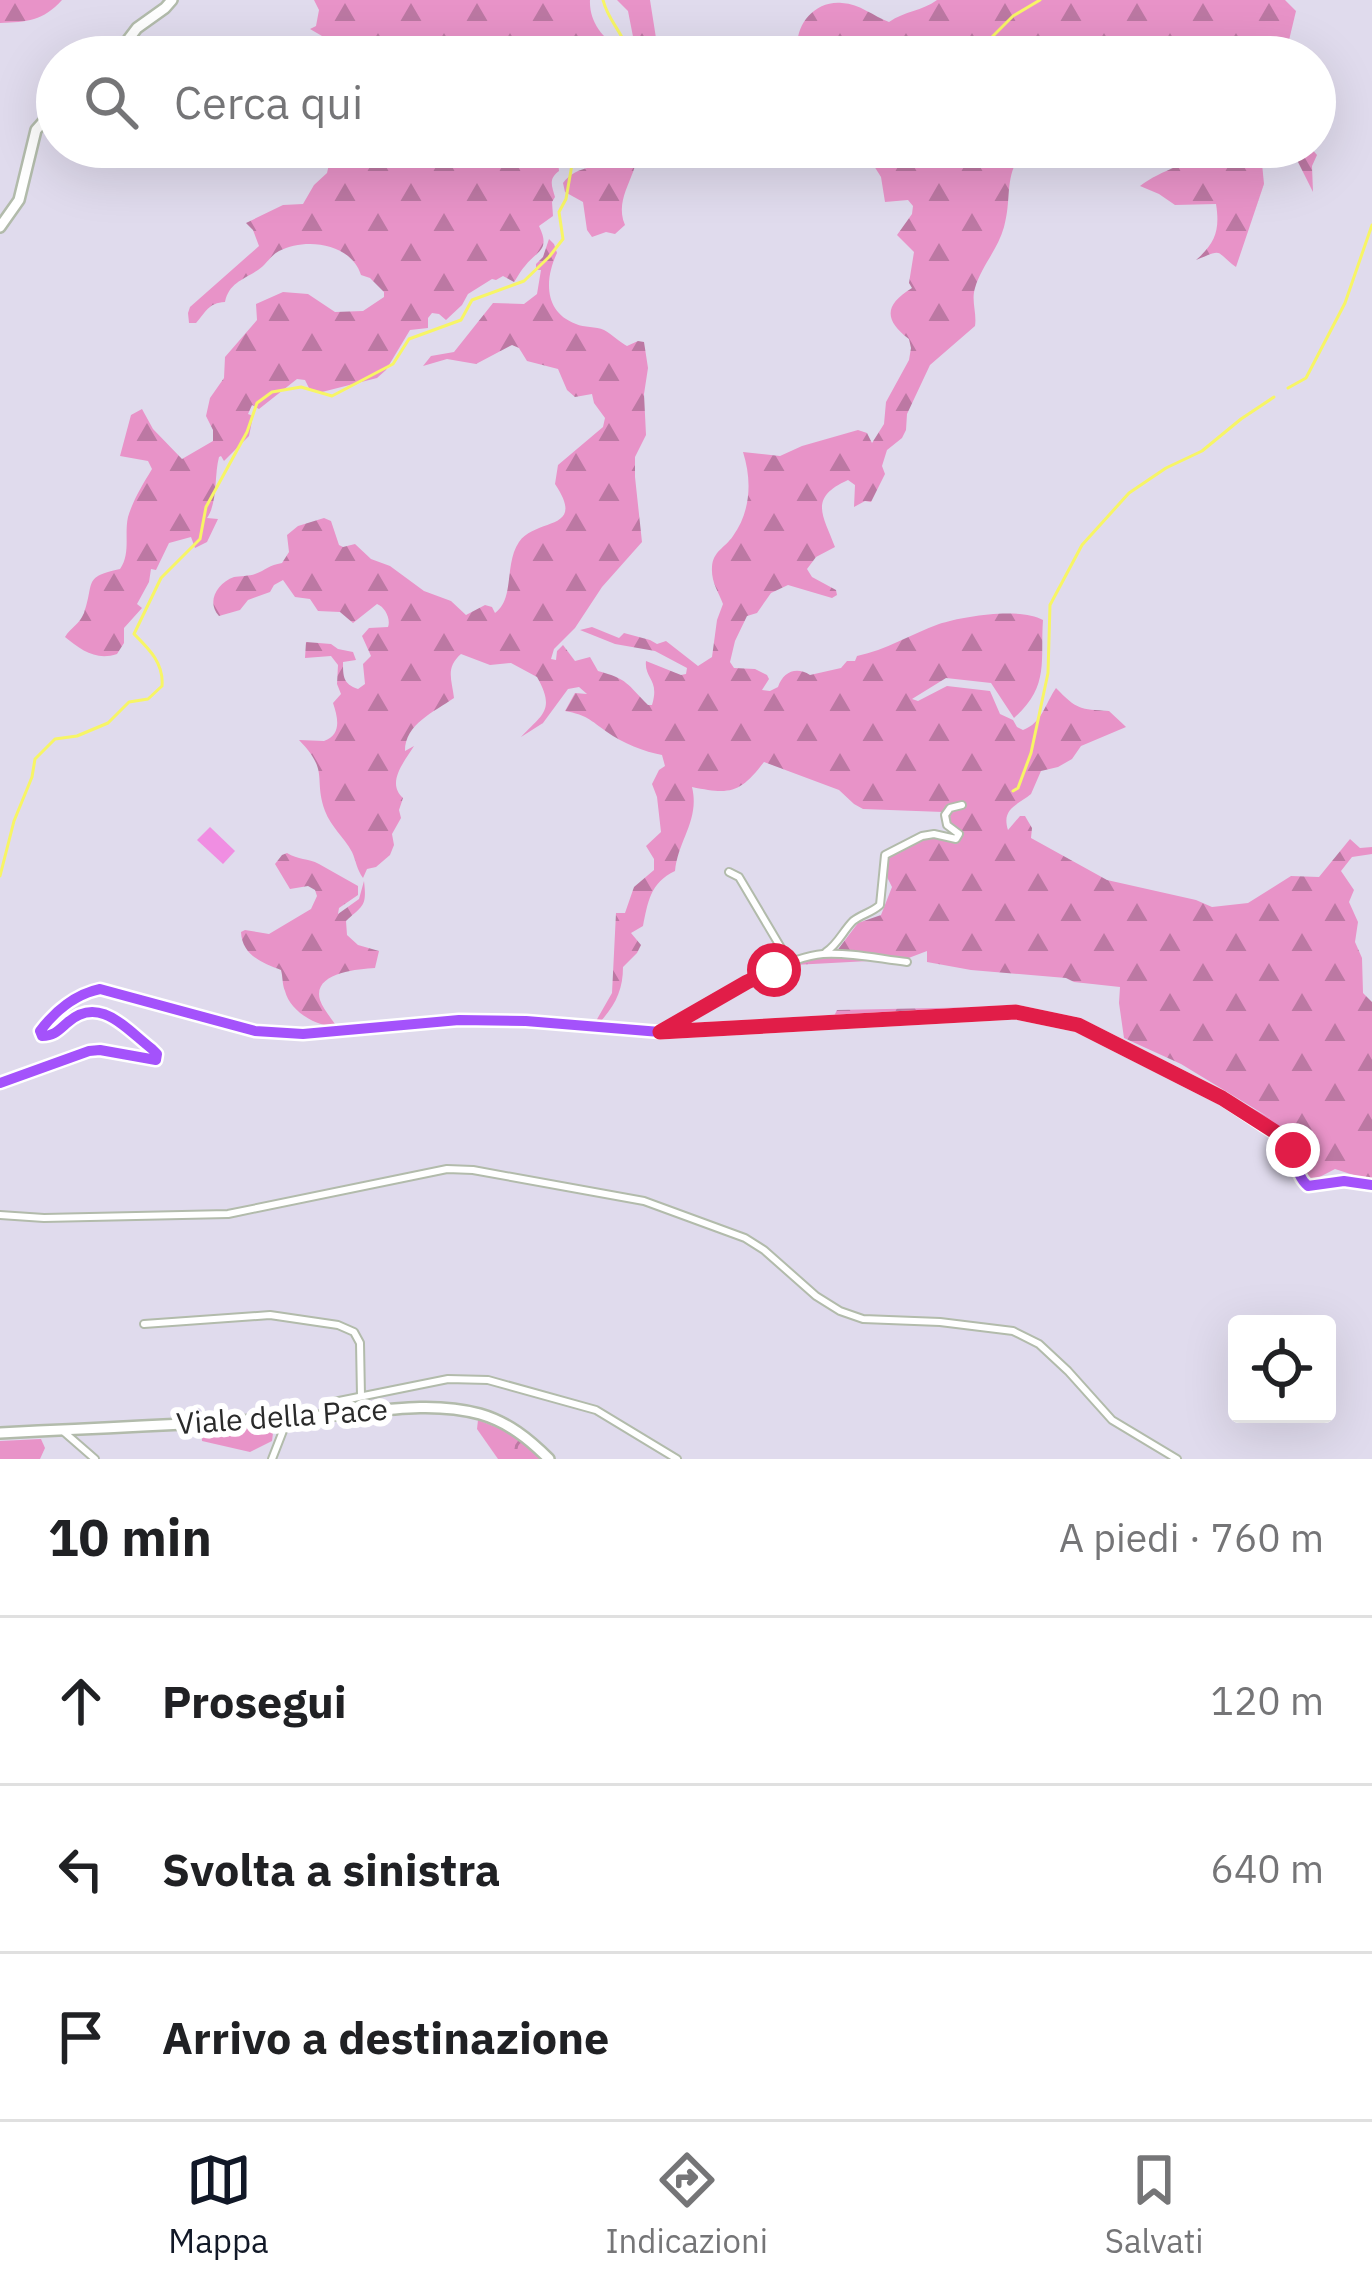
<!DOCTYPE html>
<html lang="it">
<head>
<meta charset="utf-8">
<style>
  :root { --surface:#fff; --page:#f6f6f6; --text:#202124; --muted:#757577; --line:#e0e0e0; --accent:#111827 }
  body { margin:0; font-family:"IBM Plex Sans",sans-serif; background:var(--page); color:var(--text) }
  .controls { position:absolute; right:36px; bottom:36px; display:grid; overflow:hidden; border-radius:12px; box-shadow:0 12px 48px #0002 }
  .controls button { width:108px; height:108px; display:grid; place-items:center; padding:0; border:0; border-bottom:3px solid var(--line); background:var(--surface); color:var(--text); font:60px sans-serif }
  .stop { position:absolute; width:36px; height:36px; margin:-27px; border:9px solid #e11d48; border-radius:50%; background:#fff }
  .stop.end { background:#e11d48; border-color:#fff; box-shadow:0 3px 12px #0008 }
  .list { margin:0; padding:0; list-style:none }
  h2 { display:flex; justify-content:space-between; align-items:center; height:156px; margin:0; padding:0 48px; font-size:51px }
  h2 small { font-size:39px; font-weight:400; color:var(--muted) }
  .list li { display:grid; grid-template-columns:78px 1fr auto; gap:36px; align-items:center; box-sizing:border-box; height:168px; padding:0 48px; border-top:3px solid var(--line) }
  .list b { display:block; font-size:45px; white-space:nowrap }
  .list em { font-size:39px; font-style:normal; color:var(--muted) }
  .icon { flex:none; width:66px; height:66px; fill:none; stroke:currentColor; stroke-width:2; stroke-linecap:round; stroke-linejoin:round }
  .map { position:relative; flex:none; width:1372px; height:1459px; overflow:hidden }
  .search { position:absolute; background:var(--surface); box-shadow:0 12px 48px #0002; left:36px; right:36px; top:36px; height:132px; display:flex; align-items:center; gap:30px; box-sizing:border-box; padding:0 42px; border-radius:66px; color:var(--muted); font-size:45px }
  .sheet { height:660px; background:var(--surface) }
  nav { display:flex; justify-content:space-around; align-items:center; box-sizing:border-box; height:168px; border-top:3px solid var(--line); background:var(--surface); font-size:33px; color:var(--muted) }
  nav a { display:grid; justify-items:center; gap:6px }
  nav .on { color:var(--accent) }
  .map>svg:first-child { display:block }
</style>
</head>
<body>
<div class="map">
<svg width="1372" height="1459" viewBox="0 0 1372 1459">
  <defs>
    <pattern id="forest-firs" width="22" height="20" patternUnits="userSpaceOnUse" patternTransform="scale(3)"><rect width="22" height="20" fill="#e893c8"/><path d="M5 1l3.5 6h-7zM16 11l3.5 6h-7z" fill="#bc78a3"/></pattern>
    <pattern id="park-crowns" width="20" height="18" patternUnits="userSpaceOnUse" patternTransform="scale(3)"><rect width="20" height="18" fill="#e893c8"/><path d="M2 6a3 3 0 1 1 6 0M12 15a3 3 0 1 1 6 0" fill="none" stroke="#bc78a3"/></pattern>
  </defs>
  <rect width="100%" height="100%" fill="#e0dbed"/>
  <g fill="#e893c8">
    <path d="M262 1422 273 1433 272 1441 250 1452 202 1441 201 1426Z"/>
    <path d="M41 1439 45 1448 40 1459H0V1441Z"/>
  </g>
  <g fill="url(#forest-firs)">
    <path d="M0 0H62C43 21 27 22 0 23Z"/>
    <path d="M314 0H590C589 20 602 40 621 47L623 57H339L334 43 310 29 316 26 319 10Z"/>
    <path d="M617 0H650L656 38 668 57H637L628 11Z"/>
    <path d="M937 0H1285L1296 11 1285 57H1115L1103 40 1088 38 1078 45V57H832L818 45 811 48 807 57H799C791 30 812 0 842 3 860 4 873 16 889 22 905 11 922 11 937 0Z"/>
    <path d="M349 147H567L558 161 559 171C548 179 552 186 555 197L552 202 553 216 539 226C551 251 537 250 525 266 520 271 518 277 514 282L503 276 496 280 492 279 468 294 462 305 446 320 439 314 432 313 428 318V328L410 330 386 370 377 378 318 393 310 390 305 380 297 379 259 409 252 405 248 414 253 416 249 436 224 461 221 456 219 457C214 476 218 502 207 518L218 519 207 542 195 548 191 537 169 543 156 570 151 569 149 582 137 604 142 608 124 628V643L117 654C96 661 81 650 65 637 71 627 79 625 84 613 95 583 82 577 120 569 131 553 124 535 128 517 133 500 143 484 152 469L148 461 120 456 131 415 142 409 153 429 182 459 213 441V430L206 416 210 398 224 378 225 357 257 320 256 304 283 292 308 294 335 312 363 311 384 297V292L370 278 361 275C351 243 306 237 279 251 270 256 266 265 258 270 243 280 229 283 225 302 208 303 206 312 196 323H189L188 313 190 307 259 246 253 230 246 223 283 205 303 204 314 185 327 173 330 160H349Z"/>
    <path d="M625 147H637C640 175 613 196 625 225L615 234 606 232 592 237 587 230 583 202 565 192 563 183C577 164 601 168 622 160Z"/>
    <path d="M862 147H1027C1002 174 1013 195 1004 227 998 249 981 267 975 288 971 301 977 313 975 326L930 365 907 414 906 430 902 438 887 450 882 466 885 474 871 502 865 501 854 507 855 485 848 480C808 498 823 515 835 547L816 557 807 569 812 577 836 590 837 595 832 598 788 585 771 593 757 613 747 616 735 641 730 662 734 668 755 669 767 675 769 679 762 690 770 691 778 687C783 672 796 666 810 675L841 668 847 661H855L857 656C886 650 911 634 939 624 964 616 1019 607 1043 620 1040 661 1050 686 1014 718L991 683 946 678 912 699 918 701 947 686 990 691 1000 714 1013 720 1017 727 1023 730C1042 723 1045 704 1056 688 1077 710 1080 709 1109 711L1124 725 1126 727 1081 746 1072 759 1058 767 1041 771 1031 794C1018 805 1001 808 1008 830L1020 816H1025L1032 828 1031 838 1107 880 1196 900 1212 907 1248 903 1291 876 1319 877 1350 839 1360 848 1372 847V854L1352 857 1341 871 1354 890 1349 902 1358 922 1355 942 1362 958 1363 993 1372 1002V1181L1335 1169 1310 1182 1305 1179 1296 1150 1276 1128 1164 1062 1060 1020 1004 1012 877 1017 876 1014 834 1016 837 1010 986 1007 1052 1015 1156 1056 1270 1118 1181 1064 1124 1038 1119 1003 1120 987 1074 982 1066 978 971 970 927 962V951L906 959 794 965 810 957 833 956 858 923 881 915 892 887 887 877 889 855 926 838 954 839 957 832 945 823 943 812 863 809 854 804 839 790 764 762C740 793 731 795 692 787 700 820 678 840 675 871 650 883 648 902 643 926L631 933 641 945 637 953 623 967C623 989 616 1004 601 1021H596L612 993 616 913H625L634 887 654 870V859L646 846 661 832 657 797 652 784 659 770 665 766 662 755C645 752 622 743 607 732 590 720 587 715 565 711L575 693 587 694 579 687 568 689 543 723 521 737C542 714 556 711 537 677L511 663 490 665 461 654C445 668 452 680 454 698 434 712 405 724 405 751L414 746C404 762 386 783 403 798L399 810 401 818 392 834 394 845 390 855 376 867 367 869 363 878C357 870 356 861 352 852 344 837 331 827 325 811 313 777 330 772 299 740L324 741C342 734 338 718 333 703L341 694 337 684 338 665 331 656 305 658 306 642 331 644 338 649 353 652 356 660 343 662C343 676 343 684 358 689L365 684 363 664 371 656 362 636 369 628 388 627C391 619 385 607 377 604L353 623 340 612 318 611 310 599 295 597 283 580 274 585 270 592 248 600 240 610 219 616C206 602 217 583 234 577 239 576 250 576 255 574 266 570 269 565 282 563L289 552 287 535 298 526 324 518 331 521 339 545 343 547 355 544 371 559 390 566 424 591 451 601 466 615 485 605 492 607 495 613C515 599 504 564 519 542 537 517 587 532 555 484L558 465 603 427 605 418 594 403 592 394 575 397 567 390 558 369 527 361 519 348 512 345 476 364 447 359 423 366 431 356 454 352 493 303 524 304 537 294 541 270H536V264L543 257 549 239 554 244 557 253C545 278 543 312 576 324 584 328 596 326 604 330 609 332 621 343 627 346L638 341 644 342 648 368 644 394 646 435 635 457V477L642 542 602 587 575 628 554 649 551 659 556 660 557 651 563 645 575 661 590 657 598 671C628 679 627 684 648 705H652C660 679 644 679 646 661L681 675 686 674 687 668 655 651 615 644 580 630 592 627 619 638 624 633 650 640 657 644 666 641 698 666 712 657 717 620 723 604C718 591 711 582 712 567 713 551 725 548 733 536 751 511 752 480 743 452L780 456 802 446 858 430 867 433 872 443 884 424 886 402 909 360 911 348 909 339C884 320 884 305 912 288L909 283 914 252 897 235 912 214 913 206 908 200 885 202 881 177Z"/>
    <path d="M1214 147H1264L1261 153 1264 184 1236 267C1214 251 1225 248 1196 260 1216 243 1220 229 1216 204L1175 205 1159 194 1140 186C1162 169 1191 164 1214 147Z"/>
    <path d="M1285 147H1310L1317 155 1312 166 1313 192 1293 152Z"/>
    <path d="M287 853C298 860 308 858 319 864 332 871 345 879 358 886V895L339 908 338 914 359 899 364 881C367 907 363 905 346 921L347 935 358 945 379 951 375 968C357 969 312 973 320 1000 323 1009 332 1019 337 1027 318 1027 290 1012 285 991 282 984 283 977 281 970 262 963 242 955 241 932L245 930 269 934 311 909 317 896 315 890 308 886 290 889 275 864 282 855Z"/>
  </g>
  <path fill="url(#park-crowns)" d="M478 1420 511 1433 541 1459H498L477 1429Z"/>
  <path fill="#f08ee2" d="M210 827 235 851 223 864 197 840Z"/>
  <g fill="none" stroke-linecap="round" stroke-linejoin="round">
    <g stroke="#f7f566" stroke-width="3">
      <path d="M603 0C609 24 625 32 628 57"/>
      <path d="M985 44 1013 16 1040 0"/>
      <path d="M1288 388 1306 378 1345 303 1372 225"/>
      <path d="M1013 791 1018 788 1031 753 1048 673 1050 605 1082 545 1129 493 1166 468 1202 451 1241 419 1274 397"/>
      <path d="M0 876 14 821 32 777 35 759 55 739 77 736 108 723 129 702 148 699 162 686C164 663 149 649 134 634L161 578 200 539 206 507 247 432 257 403 272 392 301 387 332 396 393 364 409 339 461 320 472 300 524 281 549 257 563 239 559 212 566 199 575 147"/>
    </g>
    <defs>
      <g id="street">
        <path d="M729 872 739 877 790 963"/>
        <path d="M826 952C838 944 843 931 853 921 862 914 871 913 880 905L885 855 922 836 934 834 956 839 959 834 947 825 945 815 950 808 962 805"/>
        <path d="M663 1030C699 1006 780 958 823 954 850 952 880 959 907 962"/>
        <path d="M0 1215 44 1218 228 1214 447 1169 473 1170 644 1201 745 1238 764 1250 816 1296 840 1311 863 1319 940 1322 1013 1331 1039 1344 1068 1371 1112 1420 1177 1459"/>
        <path d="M144 1324 270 1315 338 1325 354 1332 360 1343 361 1396"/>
        <path d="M325 1416 334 1402 448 1379 488 1380 596 1410 677 1459"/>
        <path d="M64 1432 95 1459"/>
        <path d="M272 1459 288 1418"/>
      </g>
      <g id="secondary">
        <path d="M115 57 137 28 165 8 172 0"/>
        <path d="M0 227 19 200 36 130 44 121 57 115"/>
        <path d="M0 1433C108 1428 216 1423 324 1416 375 1412 429 1400 480 1414 508 1422 529 1439 549 1459"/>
      </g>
      <path id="primary" d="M0 1083 89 1051 100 1050 156 1060 157 1054 152 1049C126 1029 99 994 67 1023 58 1031 54 1036 42 1036L40 1031C55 1011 76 994 100 989L255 1031 303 1034 459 1020 526 1021 660 1032 1016 1012 1078 1025 1222 1098 1288 1142C1298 1158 1294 1174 1308 1186L1344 1181 1372 1185"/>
    </defs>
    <use href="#street" stroke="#b2bbab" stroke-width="10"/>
    <use href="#secondary" stroke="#b2bbab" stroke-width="14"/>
    <use href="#primary" stroke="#fff" stroke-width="15"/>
    <use href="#street" stroke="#fff" stroke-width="6"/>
    <use href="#secondary" stroke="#fff" stroke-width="9"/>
    <use href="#primary" stroke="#a452fb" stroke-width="10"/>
  </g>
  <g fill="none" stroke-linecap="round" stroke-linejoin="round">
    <path stroke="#e11d48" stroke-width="15" d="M774 970 747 982 660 1032 1016 1012 1078 1025 1222 1098 1280 1135 1293 1150"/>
  </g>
  <g text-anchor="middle" stroke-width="12" stroke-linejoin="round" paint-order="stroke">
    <g font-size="30" fill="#2a2a2a" stroke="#fff">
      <text transform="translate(282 1417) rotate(-4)" y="10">Viale della Pace</text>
    </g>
  </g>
</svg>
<div class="controls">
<button><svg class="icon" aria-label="locate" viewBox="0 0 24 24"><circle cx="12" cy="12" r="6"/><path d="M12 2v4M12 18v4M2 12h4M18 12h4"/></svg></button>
</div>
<div class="stop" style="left:774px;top:970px"></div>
<div class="stop end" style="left:1293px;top:1150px"></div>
<div class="search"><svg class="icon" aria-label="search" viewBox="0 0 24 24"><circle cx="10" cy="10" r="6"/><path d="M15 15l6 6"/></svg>Cerca qui</div>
</div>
<section class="sheet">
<h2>10 min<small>A piedi · 760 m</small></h2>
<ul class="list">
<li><svg class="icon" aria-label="ahead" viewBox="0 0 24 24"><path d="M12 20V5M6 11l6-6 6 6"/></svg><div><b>Prosegui</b></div><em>120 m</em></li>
<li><svg class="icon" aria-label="left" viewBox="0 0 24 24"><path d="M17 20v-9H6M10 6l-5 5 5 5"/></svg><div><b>Svolta a sinistra</b></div><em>640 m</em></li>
<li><svg class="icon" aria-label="arrive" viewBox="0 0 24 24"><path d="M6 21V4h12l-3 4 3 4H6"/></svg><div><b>Arrivo a destinazione</b></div></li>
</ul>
</section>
<nav>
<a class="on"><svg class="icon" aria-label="map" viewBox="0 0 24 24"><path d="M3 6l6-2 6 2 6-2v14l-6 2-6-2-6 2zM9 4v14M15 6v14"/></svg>Mappa</a>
<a><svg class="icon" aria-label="directions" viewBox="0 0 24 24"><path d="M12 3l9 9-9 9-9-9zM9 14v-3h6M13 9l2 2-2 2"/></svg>Indicazioni</a>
<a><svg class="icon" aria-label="saved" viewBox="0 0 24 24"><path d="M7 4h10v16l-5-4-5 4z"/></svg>Salvati</a>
</nav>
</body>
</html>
